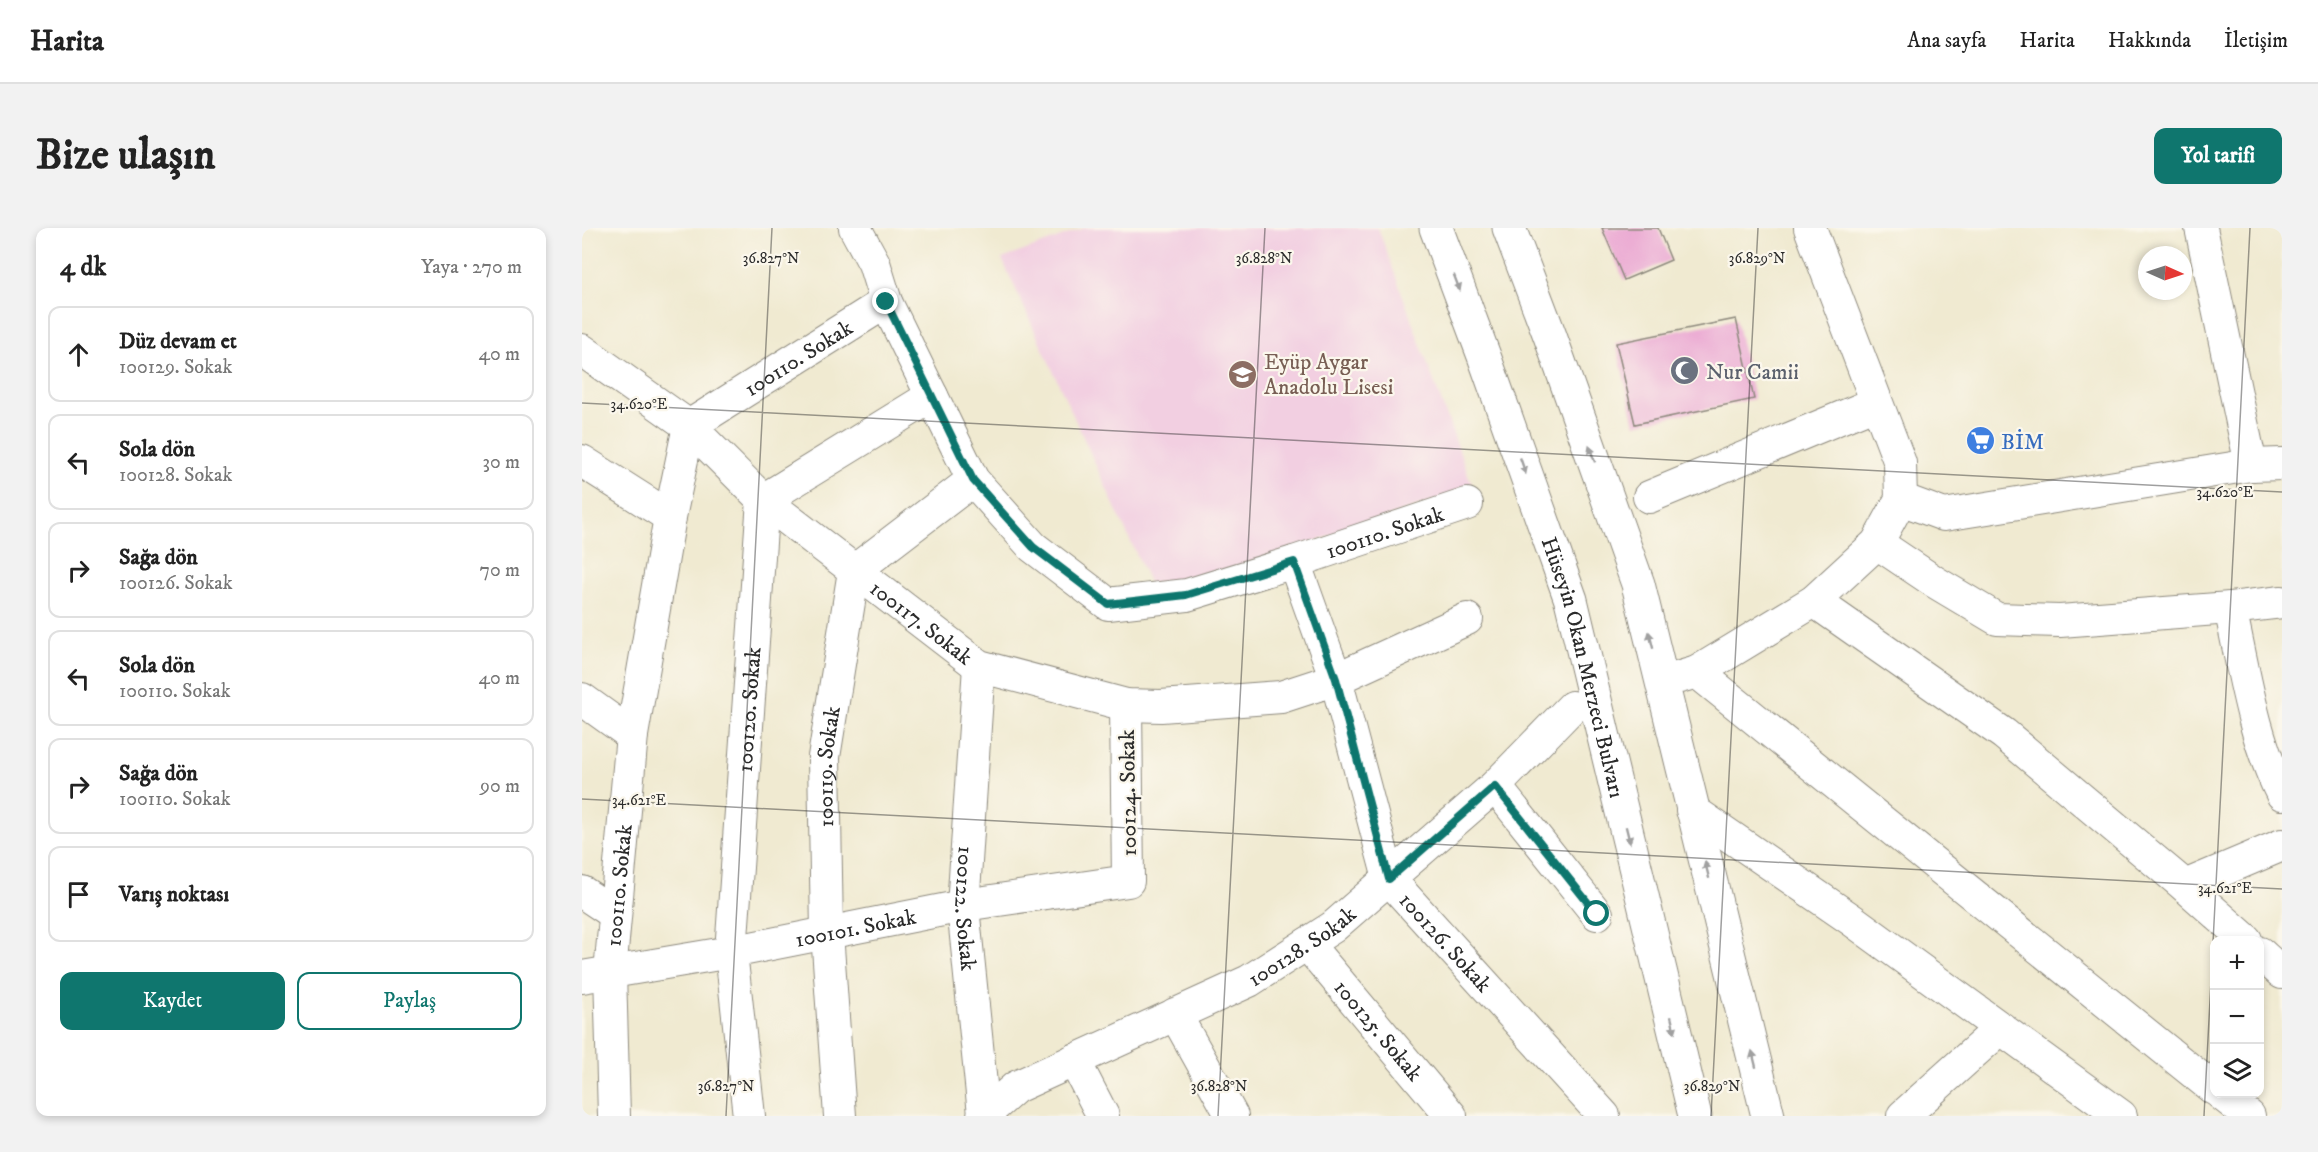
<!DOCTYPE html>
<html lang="tr">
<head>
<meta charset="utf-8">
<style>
  :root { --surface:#fff; --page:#f2f2f2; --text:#222; --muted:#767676; --line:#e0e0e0; --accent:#0f766e }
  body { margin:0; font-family:"IM FELL DW Pica",serif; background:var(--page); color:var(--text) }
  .controls { position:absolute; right:18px; bottom:18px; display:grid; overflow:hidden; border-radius:12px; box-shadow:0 3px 9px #0003 }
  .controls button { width:54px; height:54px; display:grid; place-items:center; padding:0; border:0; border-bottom:2px solid var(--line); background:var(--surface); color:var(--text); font:30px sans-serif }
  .compass { position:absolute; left:1556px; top:18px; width:54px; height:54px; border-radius:50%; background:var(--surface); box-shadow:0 3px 9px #0003; rotate:93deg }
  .stop { position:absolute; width:18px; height:18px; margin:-14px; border:4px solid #0f766e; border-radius:50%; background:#fff }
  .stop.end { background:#0f766e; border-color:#fff; box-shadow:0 2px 6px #0008 }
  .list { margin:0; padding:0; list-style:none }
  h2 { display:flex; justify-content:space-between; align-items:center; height:78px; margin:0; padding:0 24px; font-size:26px }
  h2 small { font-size:20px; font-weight:400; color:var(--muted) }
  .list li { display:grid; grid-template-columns:39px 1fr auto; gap:18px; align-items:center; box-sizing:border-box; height:96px; margin:0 12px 12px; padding:0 12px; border:2px solid var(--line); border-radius:12px }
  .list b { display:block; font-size:22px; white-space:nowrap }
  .list p { margin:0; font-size:20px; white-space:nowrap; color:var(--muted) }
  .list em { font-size:20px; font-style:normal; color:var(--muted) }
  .actions { display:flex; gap:12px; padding:18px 24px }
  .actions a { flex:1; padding:14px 0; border:2px solid var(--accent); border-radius:12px; text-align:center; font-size:21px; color:var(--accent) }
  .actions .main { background:var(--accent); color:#fff }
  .icon { flex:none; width:33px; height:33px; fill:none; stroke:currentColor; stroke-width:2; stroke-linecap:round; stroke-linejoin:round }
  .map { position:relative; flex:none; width:1700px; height:888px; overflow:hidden; border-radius:12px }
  header { display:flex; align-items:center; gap:36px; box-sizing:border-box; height:84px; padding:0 30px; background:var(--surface); border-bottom:2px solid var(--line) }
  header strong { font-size:28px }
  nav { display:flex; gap:33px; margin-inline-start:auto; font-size:21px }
  .intro { display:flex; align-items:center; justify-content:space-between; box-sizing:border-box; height:144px; padding:0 36px }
  h1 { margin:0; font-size:42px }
  .button { padding:15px 27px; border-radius:12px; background:var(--accent); color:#fff; font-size:21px; font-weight:700 }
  main { display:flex; gap:36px; padding:0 36px }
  aside { flex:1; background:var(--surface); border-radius:12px; box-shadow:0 3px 9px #0003 }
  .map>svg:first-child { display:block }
</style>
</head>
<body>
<header>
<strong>Harita</strong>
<nav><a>Ana sayfa</a><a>Harita</a><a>Hakkında</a><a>İletişim</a></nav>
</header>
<div class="intro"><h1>Bize ulaşın</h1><a class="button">Yol tarifi</a></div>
<main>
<aside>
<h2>4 dk<small>Yaya · 270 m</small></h2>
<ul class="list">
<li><svg class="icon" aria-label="ahead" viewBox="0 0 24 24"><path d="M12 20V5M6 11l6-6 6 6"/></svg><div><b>Düz devam et</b><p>100129. Sokak</p></div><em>40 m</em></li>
<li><svg class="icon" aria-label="left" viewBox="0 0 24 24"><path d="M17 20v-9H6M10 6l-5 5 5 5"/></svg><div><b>Sola dön</b><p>100128. Sokak</p></div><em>30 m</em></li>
<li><svg class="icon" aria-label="right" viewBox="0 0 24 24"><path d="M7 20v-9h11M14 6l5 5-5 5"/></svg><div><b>Sağa dön</b><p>100126. Sokak</p></div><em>70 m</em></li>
<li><svg class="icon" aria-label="left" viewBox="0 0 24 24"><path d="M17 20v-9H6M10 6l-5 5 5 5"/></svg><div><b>Sola dön</b><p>100110. Sokak</p></div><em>40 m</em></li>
<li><svg class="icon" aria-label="right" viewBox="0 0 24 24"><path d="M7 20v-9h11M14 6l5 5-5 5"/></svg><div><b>Sağa dön</b><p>100110. Sokak</p></div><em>90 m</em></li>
<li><svg class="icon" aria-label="arrive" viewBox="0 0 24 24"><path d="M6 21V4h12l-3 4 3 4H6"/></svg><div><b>Varış noktası</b></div></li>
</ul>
<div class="actions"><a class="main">Kaydet</a><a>Paylaş</a></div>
</aside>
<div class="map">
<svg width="1700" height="888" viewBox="0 0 1700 888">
  <rect width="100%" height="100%" fill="#fbf7ec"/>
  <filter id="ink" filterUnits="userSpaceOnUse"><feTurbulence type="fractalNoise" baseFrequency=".0167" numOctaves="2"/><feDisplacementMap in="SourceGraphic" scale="12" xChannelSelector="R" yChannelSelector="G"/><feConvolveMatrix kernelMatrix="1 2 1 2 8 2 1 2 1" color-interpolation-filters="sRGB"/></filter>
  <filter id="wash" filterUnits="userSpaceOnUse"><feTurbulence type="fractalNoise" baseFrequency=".008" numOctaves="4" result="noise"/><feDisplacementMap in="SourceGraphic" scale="24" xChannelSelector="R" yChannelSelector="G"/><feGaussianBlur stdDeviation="1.35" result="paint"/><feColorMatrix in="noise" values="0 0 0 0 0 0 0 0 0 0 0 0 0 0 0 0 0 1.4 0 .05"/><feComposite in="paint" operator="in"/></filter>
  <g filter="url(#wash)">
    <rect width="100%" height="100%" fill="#f0ead1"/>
    <path fill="#f2cfe1" d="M503 0H796L891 260 573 367 420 31Z"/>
    <g id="blocks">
      <g fill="#ebaad3">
        <path d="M1020 0H1076L1089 32 1042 52Z"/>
        <path d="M1154 91 1172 171 1053 196 1034 115Z"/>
      </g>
    </g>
  </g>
  <g filter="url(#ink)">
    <use href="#blocks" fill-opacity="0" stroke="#8e8a7e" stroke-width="1.5"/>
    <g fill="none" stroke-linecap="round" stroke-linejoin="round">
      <defs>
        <g id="minor">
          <path id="s1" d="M273 0 292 35 304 74 391 252 451 319 526 376 605 367 712 334 885 276"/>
          <path d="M1619 0 1669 237"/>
          <path id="s2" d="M0 122 107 198 181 272 397 438 544 477 579 478 699 469 754 451 885 391"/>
          <path d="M0 233 88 289"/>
          <path d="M1067 269 1294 175"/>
          <path d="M1319 271 1362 287 1669 237 1700 236"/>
          <path d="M1295 315 1353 354 1415 391 1478 393 1648 380 1700 374"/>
          <path id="s3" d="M712 334 754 451 807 651 1022 888"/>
          <path d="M1232 373 1422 506 1603 658 1700 617"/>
          <path d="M1648 380C1662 442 1671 509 1700 566"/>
          <path id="s4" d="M397 438 381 679 402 886"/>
          <path d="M1115 444 1632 861"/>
          <path d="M1098 449 1115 444 1232 373 1295 315 1319 271 1318 235 1228 0"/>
          <path d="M0 471 50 507"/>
          <path d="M913 558 1015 686"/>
          <path d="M1110 582 1270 692 1539 888"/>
          <path d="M1603 658 1664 712"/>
          <path d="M0 664 33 686"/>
          <path id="s5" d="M725 716 869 888"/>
          <path d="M1678 725 1700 745"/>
          <path id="s6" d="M0 749 149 724 396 675 546 653 544 477"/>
          <path d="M593 786 650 888"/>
          <path d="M492 832 521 888"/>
          <path d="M1639 866 1667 888"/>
          <path id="s7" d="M32 888 28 744 50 507 88 289 107 198 304 74"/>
          <path id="s8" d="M167 888 149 724 181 272 350 168"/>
          <path id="s9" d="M258 888 245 705 242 529 272 343 391 252"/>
          <path id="s10" d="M401 888 434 859 667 753 751 699 913 558 990 479"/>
          <path d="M1321 888 1419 800"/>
        </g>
        <g id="major">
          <path id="s11" d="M854 0 902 128 989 372 1113 888"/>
          <path d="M927 0 968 108 1056 356 1186 888"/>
        </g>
      </defs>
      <use href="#minor" stroke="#8e8a7e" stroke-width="34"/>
      <use href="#major" stroke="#8e8a7e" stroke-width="35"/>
      <use href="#minor" stroke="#fff" stroke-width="32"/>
      <use href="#major" stroke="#fff" stroke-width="33"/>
    </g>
    <defs><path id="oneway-solid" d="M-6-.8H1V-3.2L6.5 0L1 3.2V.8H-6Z" transform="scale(1.5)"/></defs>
    <g fill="#a0a0a0">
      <use href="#oneway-solid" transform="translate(875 55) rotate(69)"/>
      <use href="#oneway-solid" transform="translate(1010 226) rotate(-110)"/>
      <use href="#oneway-solid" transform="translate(941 238) rotate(71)"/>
      <use href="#oneway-solid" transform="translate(1069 412) rotate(-104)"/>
      <use href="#oneway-solid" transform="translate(1046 607) rotate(76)"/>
      <use href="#oneway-solid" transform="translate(1125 642) rotate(-104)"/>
      <use href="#oneway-solid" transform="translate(1091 797) rotate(77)"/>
      <use href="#oneway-solid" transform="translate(1172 831) rotate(-104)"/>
    </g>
  </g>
  <g fill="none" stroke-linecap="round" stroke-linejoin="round" filter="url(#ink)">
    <path stroke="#0f766e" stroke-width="8" d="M304 74 391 252 451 319 526 376 604 367 712 334 754 451 807 651 913 558 1015 686"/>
  </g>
  <path fill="none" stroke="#2b2b2b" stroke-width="1.5" stroke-opacity="0.45" d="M0 175 1700 264M0 571 1700 661M144 888 190 0M636 888 683 0M1129 888 1176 0M1622 888 1668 0"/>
  <defs>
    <symbol id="mosque-disc" viewBox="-11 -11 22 22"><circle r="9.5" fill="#6b7280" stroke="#fbf7ec"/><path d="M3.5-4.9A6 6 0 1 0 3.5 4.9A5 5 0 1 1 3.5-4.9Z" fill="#fff"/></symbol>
    <symbol id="school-disc" viewBox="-11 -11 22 22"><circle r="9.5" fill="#8d6e63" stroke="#fbf7ec"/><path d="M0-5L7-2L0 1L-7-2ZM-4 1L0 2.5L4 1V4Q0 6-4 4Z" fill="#fff"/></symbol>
    <symbol id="supermarket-disc" viewBox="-11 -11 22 22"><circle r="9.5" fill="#3f7fe0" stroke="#fbf7ec"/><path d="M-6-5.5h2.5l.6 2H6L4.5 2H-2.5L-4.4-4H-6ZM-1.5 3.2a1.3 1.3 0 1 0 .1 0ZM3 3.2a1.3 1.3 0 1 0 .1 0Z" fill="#fff"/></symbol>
  </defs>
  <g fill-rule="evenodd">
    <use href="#mosque-disc" x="1086" y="126" width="33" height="33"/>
    <use href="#school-disc" x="644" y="130" width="33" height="33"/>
    <use href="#supermarket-disc" x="1382" y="196" width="33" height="33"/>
  </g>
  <g text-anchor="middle" stroke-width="4.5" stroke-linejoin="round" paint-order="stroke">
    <g font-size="22" fill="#2b2b2b" stroke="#fbf7ec">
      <text dy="8" stroke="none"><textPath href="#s7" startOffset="825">100110. Sokak</textPath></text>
      <text dy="8" stroke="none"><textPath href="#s1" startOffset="750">100110. Sokak</textPath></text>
      <text dy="8" stroke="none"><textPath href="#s2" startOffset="436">100117. Sokak</textPath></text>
      <text dy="8" stroke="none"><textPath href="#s11" startOffset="464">Hüseyin Okan Merzeci Bulvarı</textPath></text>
      <text dy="8" stroke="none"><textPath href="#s8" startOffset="408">100120. Sokak</textPath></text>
      <text dy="8" stroke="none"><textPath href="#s9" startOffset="350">100119. Sokak</textPath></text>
      <text transform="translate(545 565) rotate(-91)" y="8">100124. Sokak</text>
      <text dy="8" stroke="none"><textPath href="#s7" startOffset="231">100110. Sokak</textPath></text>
      <text dy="8" stroke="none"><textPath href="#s4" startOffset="243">100122. Sokak</textPath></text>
      <text dy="8" stroke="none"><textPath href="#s6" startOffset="278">100101. Sokak</textPath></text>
      <text dy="8" stroke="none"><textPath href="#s3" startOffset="416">100126. Sokak</textPath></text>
      <text dy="8" stroke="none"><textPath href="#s10" startOffset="363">100128. Sokak</textPath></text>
      <text dy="8" stroke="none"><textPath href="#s5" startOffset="112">100125. Sokak</textPath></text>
    </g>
    <g font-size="22" fill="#785e54" stroke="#fbf7ec" text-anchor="start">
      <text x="682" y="141">Eyüp Aygar<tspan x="682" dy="25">Anadolu Lisesi</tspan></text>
    </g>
    <g font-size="22" fill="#5b616d" stroke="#fbf7ec" text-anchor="start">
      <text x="1124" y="151">Nur Camii</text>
    </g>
    <g font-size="22" fill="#366cbe" stroke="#fbf7ec" text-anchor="start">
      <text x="1419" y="221">BİM</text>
    </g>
  </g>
  <g font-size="15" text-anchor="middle" fill="#2b2b2b" stroke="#fbf7ec" stroke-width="4.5" stroke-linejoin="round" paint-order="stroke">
    <text x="189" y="35">36.827°N</text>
    <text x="682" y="35">36.828°N</text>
    <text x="1175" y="35">36.829°N</text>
    <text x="57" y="181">34.620°E</text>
    <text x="1643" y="269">34.620°E</text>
    <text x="57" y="577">34.621°E</text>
    <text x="1643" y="665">34.621°E</text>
    <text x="144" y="863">36.827°N</text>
    <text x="637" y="863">36.828°N</text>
    <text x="1130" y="863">36.829°N</text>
  </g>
</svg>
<div class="controls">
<button>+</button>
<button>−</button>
<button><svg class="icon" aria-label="layers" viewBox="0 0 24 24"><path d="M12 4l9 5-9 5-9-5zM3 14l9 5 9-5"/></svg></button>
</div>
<svg class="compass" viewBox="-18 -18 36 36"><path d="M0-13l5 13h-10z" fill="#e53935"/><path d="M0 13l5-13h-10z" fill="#767676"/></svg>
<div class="stop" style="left:1015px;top:686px"></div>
<div class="stop end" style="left:304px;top:74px"></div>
</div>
</main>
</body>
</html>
